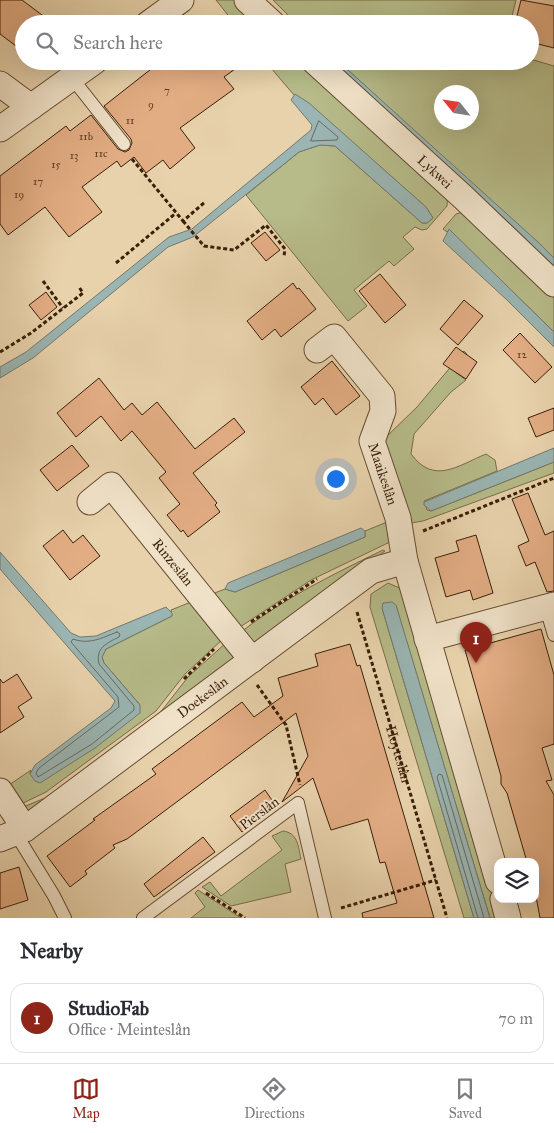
<!DOCTYPE html>
<html lang="en">
<head>
<meta charset="utf-8">
<style>
  :root { --surface:#fff; --page:#f2f2f3; --text:#2b2b33; --muted:#7c7c81; --line:#e1e1e2; --accent:#8f2418 }
  body { margin:0; font-family:"IM FELL Great Primer",serif; background:var(--page); color:var(--text) }
  .controls { position:absolute; right:15px; bottom:15px; display:grid; overflow:hidden; border-radius:10px; box-shadow:0 5px 20px #0002 }
  .controls button { width:45px; height:45px; display:grid; place-items:center; padding:0; border:0; border-bottom:1px solid var(--line); background:var(--surface); color:var(--text); font:25px sans-serif }
  .compass { position:absolute; left:434px; top:85px; width:45px; height:45px; border-radius:50%; background:var(--surface); box-shadow:0 5px 20px #0002; rotate:300deg }
  .you { position:absolute; left:335px; top:478px; width:18px; height:18px; margin:-12px; border:4px solid #fff; border-radius:50%; background:#1a73e8; box-shadow:0 0 0 8px #1a73e833 }
  .badge { display:grid; place-items:center; width:32px; height:32px; border-radius:50%; background:var(--accent); color:#fff; font-size:16px; font-weight:700 }
  .pin { position:absolute; translate:-50% -41px; filter:drop-shadow(0 1px 2px #0008) }
  .pin::after { content:''; position:absolute; top:26px; width:18px; height:15px; background:inherit; clip-path:polygon(0 0,100% 0,50% 100%) }
  .list { margin:0; padding:0; list-style:none }
  h2 { display:flex; justify-content:space-between; align-items:center; height:65px; margin:0; padding:0 20px; font-size:21px }
  h2 small { font-size:16px; font-weight:400; color:var(--muted) }
  .list li { display:grid; grid-template-columns:32px 1fr auto; gap:15px; align-items:center; box-sizing:border-box; height:70px; margin:0 10px 10px; padding:0 10px; border:1px solid var(--line); border-radius:15px }
  .list b { display:block; font-size:19px; white-space:nowrap }
  .list p { margin:0; font-size:16px; white-space:nowrap; color:var(--muted) }
  .list em { font-size:16px; font-style:normal; color:var(--muted) }
  .icon { flex:none; width:28px; height:28px; fill:none; stroke:currentColor; stroke-width:2; stroke-linecap:round; stroke-linejoin:round }
  .map { position:relative; flex:none; width:554px; height:918px; overflow:hidden }
  .search { position:absolute; background:var(--surface); box-shadow:0 5px 20px #0002; left:15px; right:15px; top:15px; height:55px; display:flex; align-items:center; gap:12px; box-sizing:border-box; padding:0 18px; border-radius:28px; color:var(--muted); font-size:19px }
  .sheet { height:145px; background:var(--surface) }
  nav { display:flex; justify-content:space-around; align-items:center; box-sizing:border-box; height:70px; border-top:1px solid var(--line); background:var(--surface); font-size:14px; color:var(--muted) }
  nav a { display:grid; justify-items:center; gap:2px }
  nav .on { color:var(--accent) }
  .map>svg:first-child { display:block }
</style>
</head>
<body>
<div class="map">
<svg width="554" height="918" viewBox="0 0 554 918">
  <rect width="100%" height="100%" fill="#e8d2ac"/>
  <filter id="stains"><feTurbulence type="fractalNoise" baseFrequency=".004" numOctaves="4"/><feColorMatrix values="0 0 0 0 .2 0 0 0 0 .09 0 0 0 0 .02 0 0 0 .5 -.17"/></filter>
  <radialGradient id="worn" r=".72"><stop offset=".6" stop-color="#630" stop-opacity="0"/><stop offset="1" stop-color="#630" stop-opacity=".3"/></radialGradient>
  <g fill="#b6bb89" stroke="#786d48" fill-rule="evenodd">
    <path d="M216 0H239L265 24H235Z"/>
    <path d="M273 0H516L510 24H297Z"/>
    <path d="M530 59 554 66V258L338 61H530ZM442 92H472V122H442Z"/>
    <path d="M265 61H306L448 190 447 206 427 229 422 230 415 227 403 237 414 249 394 266 389 261 354 290 367 306 348 321 246 195 299 152 320 145 335 146 422 223H427L433 218 426 207 324 118 294 95Z"/>
    <path d="M470 210 554 290V332L449 230 447 232 443 229 456 214Z"/>
    <path d="M464 351 467 354 455 372 466 380 451 392 414 434 411 454C434 485 457 466 486 454L495 460 497 471 424 501 427 510 431 511 554 462V473L423 521 411 523 383 440 417 407Z"/>
    <path d="M387 522 394 540 311 580 237 629 212 594 225 589 235 592 365 537V531Z"/>
    <path d="M383 550 385 551 265 640 251 642 241 632C284 598 334 574 383 550Z"/>
    <path d="M388 583 402 589 499 918H490L396 606 382 608 474 918H464L370 607 371 594Z"/>
    <path d="M191 602 224 638 185 674 156 711 46 792 19 805 6 787 31 770 30 774 140 705 104 663 102 657 106 649 172 616 171 610Z"/>
    <path d="M227 642 236 653 235 661 32 812 23 810 21 808 50 796 159 714 188 677Z"/>
    <path d="M283 831C298 833 298 846 301 859L285 864 291 892 231 906 202 887 210 882 221 896 282 850 272 836Z"/>
    <path d="M198 890 241 918H191L205 907 195 893Z"/>
  </g>
  <g fill="#9ab5b3" stroke="#74796e">
    <path d="M329 61H338L539 243 554 258V267Z"/>
    <path d="M295 94 309 103 426 207 433 218 427 223H422L335 146 320 145 299 152 193 237 168 247 33 358 0 378V367L26 352 169 237 192 229 311 130 312 125 291 100Z"/>
    <path d="M449 229 554 332V347L507 300 443 241Z"/>
    <path d="M554 448V462L431 511 424 505V502Z"/>
    <path d="M361 528 365 531V537L235 592 225 589 228 583Z"/>
    <path d="M0 552 71 633 80 637 96 636 166 607 172 613V616L106 649 102 657 104 663 140 705V713L95 748 40 783 35 781 30 774 35 765 111 708 115 701 0 569Z"/>
    <path d="M392 602 396 605 490 918H474L382 608 383 603Z"/>
  </g>
  <g fill="none" stroke-linecap="round" stroke-linejoin="round">
    <g stroke="#6a6a5d" stroke-width="1">
      <path d="M319 121 338 137 337 140 311 141Z"/>
      <path d="M117 632 120 634 119 637C107 643 95 648 99 664L134 706V710L92 744 38 777 36 773 39 768 119 707 118 697 71 642 73 639C89 645 102 638 117 632Z"/>
      <path d="M478 918 437 777 439 774 442 775 484 918"/>
    </g>
  </g>
  <g fill="#e3ad84" stroke="#3a1f07">
    <path d="M0 0H22L54 24H24V52L0 34Z"/>
    <path d="M521 0 554 6V48L530 42V24H515Z"/>
    <path d="M246 61 224 77 234 89 180 128 195 148 170 169 163 160 146 173 134 157 121 167 117 161 82 187 102 212 69 237 45 207 8 235 0 224V176L66 126 70 131 91 115 118 149 125 152 129 150 132 143 131 139 104 106 160 62Z"/>
    <path d="M265 232 280 250 266 261 251 243Z"/>
    <path d="M380 274 406 305 385 323 359 291Z"/>
    <path d="M293 283 297 289 299 288 316 309 281 337 275 329 262 340 247 321Z"/>
    <path d="M46 292 57 307 41 320 29 305Z"/>
    <path d="M464 300 483 316 458 345 440 329Z"/>
    <path d="M520 333 552 367 535 383 503 350Z"/>
    <path d="M456 347 477 362 466 379 443 364Z"/>
    <path d="M332 361 360 396 336 415 323 398 315 405 301 387Z"/>
    <path d="M99 378 124 410 132 403 142 415 157 402 195 449 234 418 245 432 193 473 217 503 215 505 220 512 188 537 183 530 181 532 167 515 180 504 159 478 166 472 132 431 121 441 101 416 76 437 57 413Z"/>
    <path d="M554 408V430L536 437 528 418Z"/>
    <path d="M72 445 89 466 57 491 40 470Z"/>
    <path d="M528 493 545 535 554 531V591L547 592 535 562 526 566 518 546 529 541 512 499Z"/>
    <path d="M63 530 73 543 83 535 100 556 70 580 43 546Z"/>
    <path d="M476 535 493 593 473 600 470 590 446 597 435 558 459 551 456 541Z"/>
    <path d="M541 629 554 675V744L542 748 552 780 546 781 554 795V918H540L535 891V862H527L507 793 501 784V776L465 650Z"/>
    <path d="M350 644 357 666 360 665 434 918H363L362 913 397 903 385 862 380 863 368 819 331 830 313 778 282 802 308 756 296 713 127 839 113 845 115 848 85 871 87 874 70 887 47 856 95 820 93 819 156 774 152 769 242 702 254 717 283 696 278 678 318 666 315 654Z"/>
    <path d="M17 674 32 698 18 707 24 717 0 733V679L3 683Z"/>
    <path d="M265 790 276 806 242 832 230 816Z"/>
    <path d="M203 837 215 852 154 897 144 884Z"/>
    <path d="M19 867 28 900 0 909V873Z"/>
  </g>
  <g fill="none" stroke-linecap="round" stroke-linejoin="round">
    <defs>
      <g id="service">
        <path d="M72 78 124 144"/>
        <path d="M546 608 554 635"/>
        <path d="M16 834 54 896 65 918"/>
        <path d="M143 918 298 803 325 918"/>
      </g>
      <g id="minor">
        <path d="M247 0 273 24"/>
        <path d="M148 24 181 0"/>
        <path id="s2" d="M314 61 464 198 554 284"/>
        <path d="M0 84 31 107"/>
        <path d="M0 129 95 61"/>
        <path id="s3" d="M317 350 334 337 382 396 383 411 372 441 398 518 405 561 498 881"/>
        <path id="s4" d="M90 502 111 485 252 660"/>
        <path d="M427 639 554 605"/>
        <path d="M0 791 25 829"/>
        <path id="s5" d="M0 839 25 829 371 571 405 561"/>
        <path d="M503 899 508 918"/>
      </g>
    </defs>
    <use href="#service" stroke="#664c30" stroke-width="14"/>
    <use href="#minor" stroke="#664c30" stroke-width="27"/>
    <g stroke="#3a1f07" stroke-width="3" stroke-dasharray="4 2.5" stroke-linecap="butt">
      <path d="M132 159 183 221 205 202"/>
      <path d="M183 221 204 246 234 250 266 225 285 249 284 256"/>
      <path d="M116 263 176 213"/>
      <path d="M43 281 63 308"/>
      <path d="M0 352 31 333 83 293 79 287"/>
      <path d="M423 531 554 478"/>
      <path id="s1" d="M357 612 447 918"/>
      <path d="M251 622 317 579"/>
      <path d="M184 679 214 649"/>
      <path d="M257 685 286 725 300 785"/>
      <path d="M206 893 245 918"/>
      <path d="M341 908 436 880"/>
    </g>
    <use href="#service" stroke="#f0e2c9" stroke-width="12"/>
    <use href="#minor" stroke="#f0e2c9" stroke-width="25"/>
  </g>
  <g text-anchor="middle" stroke-width="4" stroke-linejoin="round" paint-order="stroke">
    <g font-size="11" fill="#644226">
      <text x="167" y="94">7</text>
      <text x="151" y="108">9</text>
      <text x="130" y="124">11</text>
      <text x="86" y="140">11b</text>
      <text x="101" y="157">11c</text>
      <text x="74" y="159">13</text>
      <text x="56" y="168">15</text>
      <text x="38" y="185">17</text>
      <text x="19" y="198">19</text>
      <text x="522" y="358">12</text>
    </g>
    <g font-size="14" fill="#3a1f07" stroke="#f0e2c9">
      <text dy="5" stroke="none"><textPath href="#s2" startOffset="164">Lykwei</textPath></text>
      <text dy="5" stroke="none"><textPath href="#s3" startOffset="179">Maaikeslân</textPath></text>
      <text dy="5" stroke="none"><textPath href="#s4" startOffset="126">Rinzeslân</textPath></text>
      <text dy="5" stroke="none"><textPath href="#s5" startOffset="248">Doekeslân</textPath></text>
      <text dy="5" stroke="none"><textPath href="#s1" startOffset="148">Hoyteslân</textPath></text>
      <text transform="translate(259 813) rotate(-37)" y="5">Pierslân</text>
    </g>
  </g>
  <rect width="100%" height="100%" filter="url(#stains)"/>
  <rect width="100%" height="100%" fill="url(#worn)"/>
</svg>
<div class="controls">
<button><svg class="icon" aria-label="layers" viewBox="0 0 24 24"><path d="M12 4l9 5-9 5-9-5zM3 14l9 5 9-5"/></svg></button>
</div>
<svg class="compass" viewBox="-18 -18 36 36"><path d="M0-13l5 13h-10z" fill="#e53935"/><path d="M0 13l5-13h-10z" fill="#7c7c81"/></svg>
<div class="you"></div>
<div class="pin badge" style="left:476px;top:663px">1</div>
<div class="search"><svg class="icon" aria-label="search" viewBox="0 0 24 24"><circle cx="10" cy="10" r="6"/><path d="M15 15l6 6"/></svg>Search here</div>
</div>
<section class="sheet">
<h2>Nearby<small></small></h2>
<ul class="list">
<li><span class="badge">1</span><div><b>StudioFab</b><p>Office · Meinteslân</p></div><em>70 m</em></li>
</ul>
</section>
<nav>
<a class="on"><svg class="icon" aria-label="map" viewBox="0 0 24 24"><path d="M3 6l6-2 6 2 6-2v14l-6 2-6-2-6 2zM9 4v14M15 6v14"/></svg>Map</a>
<a><svg class="icon" aria-label="directions" viewBox="0 0 24 24"><path d="M12 3l9 9-9 9-9-9zM9 14v-3h6M13 9l2 2-2 2"/></svg>Directions</a>
<a><svg class="icon" aria-label="saved" viewBox="0 0 24 24"><path d="M7 4h10v16l-5-4-5 4z"/></svg>Saved</a>
</nav>
</body>
</html>
